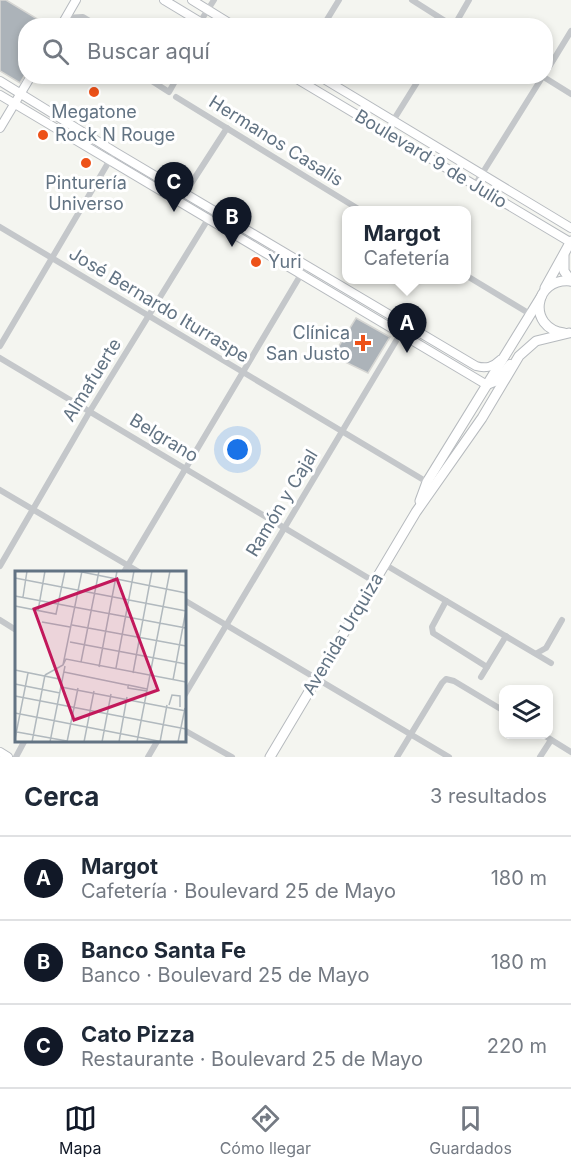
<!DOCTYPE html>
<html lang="es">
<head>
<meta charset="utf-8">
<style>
  :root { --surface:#fff; --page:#f6f6f7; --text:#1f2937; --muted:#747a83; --line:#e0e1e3; --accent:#111827 }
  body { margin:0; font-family:Inter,sans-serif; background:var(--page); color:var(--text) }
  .controls { position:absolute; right:18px; bottom:18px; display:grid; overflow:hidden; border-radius:12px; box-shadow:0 3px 9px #0003 }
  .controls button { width:54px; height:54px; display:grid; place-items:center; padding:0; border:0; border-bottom:2px solid var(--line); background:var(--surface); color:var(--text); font:30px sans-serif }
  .you { position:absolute; left:238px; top:450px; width:21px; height:21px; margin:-15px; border:4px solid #fff; border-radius:50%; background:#1a73e8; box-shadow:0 0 0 9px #1a73e833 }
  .badge { display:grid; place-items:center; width:39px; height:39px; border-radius:50%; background:var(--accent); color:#fff; font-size:20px; font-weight:700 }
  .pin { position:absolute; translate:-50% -50px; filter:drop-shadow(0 2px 3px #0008) }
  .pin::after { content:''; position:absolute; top:32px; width:21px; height:18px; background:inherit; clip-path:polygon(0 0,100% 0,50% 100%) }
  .popup { position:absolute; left:342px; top:206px; width:129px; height:78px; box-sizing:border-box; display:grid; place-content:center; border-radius:12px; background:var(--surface); filter:drop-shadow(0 2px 4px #0005); font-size:20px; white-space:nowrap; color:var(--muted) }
  .popup b { font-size:22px; color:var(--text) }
  .popup::after { content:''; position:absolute; left:50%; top:100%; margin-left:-12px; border:12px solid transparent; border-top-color:var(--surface) }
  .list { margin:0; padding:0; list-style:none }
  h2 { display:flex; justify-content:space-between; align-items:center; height:78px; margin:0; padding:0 24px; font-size:26px }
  h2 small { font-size:20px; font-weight:400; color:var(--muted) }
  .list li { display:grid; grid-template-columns:39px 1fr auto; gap:18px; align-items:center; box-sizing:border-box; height:84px; padding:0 24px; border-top:2px solid var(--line) }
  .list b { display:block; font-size:22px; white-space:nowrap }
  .list p { margin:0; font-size:20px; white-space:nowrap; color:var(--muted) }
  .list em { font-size:20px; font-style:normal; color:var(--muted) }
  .icon { flex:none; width:33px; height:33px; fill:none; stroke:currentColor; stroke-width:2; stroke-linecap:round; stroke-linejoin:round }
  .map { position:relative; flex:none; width:571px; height:757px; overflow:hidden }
  .search { position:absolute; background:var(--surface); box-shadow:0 3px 9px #0003; left:18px; right:18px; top:18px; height:66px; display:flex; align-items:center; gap:15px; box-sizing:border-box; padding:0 21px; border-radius:24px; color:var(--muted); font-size:22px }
  .sheet { height:330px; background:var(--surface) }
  nav { display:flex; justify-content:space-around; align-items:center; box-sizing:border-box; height:84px; border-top:2px solid var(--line); background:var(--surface); font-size:16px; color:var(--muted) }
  nav a { display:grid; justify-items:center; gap:3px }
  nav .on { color:var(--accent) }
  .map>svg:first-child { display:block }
</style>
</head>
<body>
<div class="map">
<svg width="571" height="757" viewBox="0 0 571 757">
  <rect width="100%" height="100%" fill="#f4f5f0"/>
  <g fill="#acb3b9" stroke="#d6d6d3" stroke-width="1.5">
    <path d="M0 0H6L49 26H26V73L20 83 0 71Z"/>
    <path d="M356 318 390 337 368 373 341 360 343 357 342 352 337 349Z"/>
  </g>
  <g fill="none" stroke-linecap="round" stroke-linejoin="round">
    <defs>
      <g id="secondary">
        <path d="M164 0 207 26"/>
        <path d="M192 0 234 26"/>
        <path d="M61 26 76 0"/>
        <path d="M292 76 570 242"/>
        <path d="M319 76 571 228"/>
        <path d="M0 81 115 152 476 366C486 369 493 367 500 360"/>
        <path d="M0 95 487 385 497 381 510 364"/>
        <path d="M0 128 31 76"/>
        <path d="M0 752 8 757"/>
      </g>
      <g id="primary">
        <path d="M564 256V271L571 281"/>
        <path d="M545 288 571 241"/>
        <path d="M564 333C527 328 533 277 571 281"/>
        <path d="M420 501 427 482 541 297"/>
        <path d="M270 757 416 512 482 418 519 356 536 341 569 333"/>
      </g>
    </defs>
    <use href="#secondary" stroke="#b6babf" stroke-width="10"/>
    <use href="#primary" stroke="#b6babe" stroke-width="11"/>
    <g stroke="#c4c7ca" stroke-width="6">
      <path d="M412 0 453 26"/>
      <path d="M65 18 83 17 98 26"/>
      <path d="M200 22 214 0"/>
      <path d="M323 26 339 0"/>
      <path d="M454 26 469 0"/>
      <path d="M546 72 571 31"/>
      <path d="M144 76 169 92 178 76"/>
      <path d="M542 76 571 94"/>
      <path d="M176 97 360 210"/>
      <path d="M386 132 421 76"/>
      <path d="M475 185 543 76"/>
      <path d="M185 193 227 128"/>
      <path d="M0 227 427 482"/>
      <path d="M467 276 530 314"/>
      <path d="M0 346 111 158"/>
      <path d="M0 358 375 582"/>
      <path d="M0 490 139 572"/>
      <path d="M384 564 551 663"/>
      <path d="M0 566 90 411 210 216"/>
      <path d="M124 572 306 266"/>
      <path d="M184 600 449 757"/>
      <path d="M446 601 432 627 433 633 487 667"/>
      <path d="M0 620 16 630"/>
      <path d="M537 653 546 648 562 620"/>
      <path d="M481 677 506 636"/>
      <path d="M184 696 402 331"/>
      <path d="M184 730 232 757"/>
      <path d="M542 734 571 752"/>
      <path d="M16 757 25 740"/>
      <path d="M148 757 158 740"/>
      <path d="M397 757 442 683 446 679 454 681 504 711"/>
      <path d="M540 757 551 740"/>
    </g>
    <use href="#secondary" stroke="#fff" stroke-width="8"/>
    <use href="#primary" stroke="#fff" stroke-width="9"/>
  </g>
  <g fill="#ed5118" stroke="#fff" stroke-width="2">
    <circle cx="94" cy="92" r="6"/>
    <circle cx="43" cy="135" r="6"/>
    <circle cx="86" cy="163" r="6"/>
    <circle cx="256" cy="262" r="6"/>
    <path d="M360 334h6v6h6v6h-6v6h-6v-6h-6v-6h6z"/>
  </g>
  <g text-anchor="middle" stroke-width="6" stroke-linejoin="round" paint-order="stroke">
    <g font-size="18" fill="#627383" stroke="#fff">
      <text x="94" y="118">Megatone</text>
      <text x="55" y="141" text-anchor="start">Rock N Rouge</text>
      <text x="86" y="189">Pinturería<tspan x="86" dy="21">Universo</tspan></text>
      <text x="268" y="268" text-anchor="start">Yuri</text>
      <text x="350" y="339" text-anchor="end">Clínica<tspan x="350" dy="21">San Justo</tspan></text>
    </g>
    <g font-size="18" fill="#627383" stroke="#fff">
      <text transform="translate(276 141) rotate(32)" y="6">Hermanos Casalis</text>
      <text transform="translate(431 159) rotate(31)" y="6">Boulevard 9 de Julio</text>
      <text transform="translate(159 305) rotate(31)" y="6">José Bernardo Iturraspe</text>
      <text transform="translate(92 380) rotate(-58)" y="6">Almafuerte</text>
      <text transform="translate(164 438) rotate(31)" y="6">Belgrano</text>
      <text transform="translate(282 503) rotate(-59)" y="6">Ramón y Cajal</text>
      <text transform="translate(343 634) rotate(-59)" y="6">Avenida Urquiza</text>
    </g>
  </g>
  <g transform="translate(15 571)">
    <rect width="171" height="171" fill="#f4f5f0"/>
    <path fill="none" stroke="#b1b9be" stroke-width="1.5" d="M62 0 171 22M0 7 171 40M0 25 171 57M8 26 12 0M0 35 41 43 50 0M23 40 30 0M27 51 55 56M57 54 171 75M55 71 171 93M66 91 84 0M48 94 51 88 171 111M84 96 102 0M101 97 119 0M0 99 44 108 47 112M49 101 112 114M118 102 137 0M30 104 48 94 67 0M158 109 171 39M0 113 45 122M46 116 171 140M132 120 113 117V114L132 118M0 125 171 158M154 134 157 124 165 125V136M0 142 148 171M2 161 52 170M0 168 13 102M17 171 30 104M35 171 50 95M52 171 63 117M69 171 79 120M87 171 96 123M104 171 112 126M122 171 155 0M145 171 152 134M163 171 170 137"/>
    <path fill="#c2185b" fill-opacity="0.15" stroke="#c2185b" stroke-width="3" d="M102 8 143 119 59 149 19 38Z"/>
    <rect width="171" height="171" fill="none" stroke="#627383" stroke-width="3"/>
  </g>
</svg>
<div class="controls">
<button><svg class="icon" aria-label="layers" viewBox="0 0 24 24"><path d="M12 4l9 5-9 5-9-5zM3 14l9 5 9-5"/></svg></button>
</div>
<div class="you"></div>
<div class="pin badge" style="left:407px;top:353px">A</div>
<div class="popup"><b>Margot</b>Cafetería</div>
<div class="pin badge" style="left:232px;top:247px">B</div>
<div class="pin badge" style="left:174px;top:212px">C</div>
<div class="search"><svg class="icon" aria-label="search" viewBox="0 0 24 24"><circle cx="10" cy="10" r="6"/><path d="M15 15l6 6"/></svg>Buscar aquí</div>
</div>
<section class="sheet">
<h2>Cerca<small>3 resultados</small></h2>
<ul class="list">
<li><span class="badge">A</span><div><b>Margot</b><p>Cafetería · Boulevard 25 de Mayo</p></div><em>180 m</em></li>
<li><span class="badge">B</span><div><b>Banco Santa Fe</b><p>Banco · Boulevard 25 de Mayo</p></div><em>180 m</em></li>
<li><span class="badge">C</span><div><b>Cato Pizza</b><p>Restaurante · Boulevard 25 de Mayo</p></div><em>220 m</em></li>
</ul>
</section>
<nav>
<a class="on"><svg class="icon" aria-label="map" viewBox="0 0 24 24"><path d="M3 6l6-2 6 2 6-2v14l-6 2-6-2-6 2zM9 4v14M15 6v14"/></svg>Mapa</a>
<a><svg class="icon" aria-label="directions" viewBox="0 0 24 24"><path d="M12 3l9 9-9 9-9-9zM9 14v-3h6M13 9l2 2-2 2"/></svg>Cómo llegar</a>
<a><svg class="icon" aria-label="saved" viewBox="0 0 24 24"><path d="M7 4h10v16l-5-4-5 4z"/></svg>Guardados</a>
</nav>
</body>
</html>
